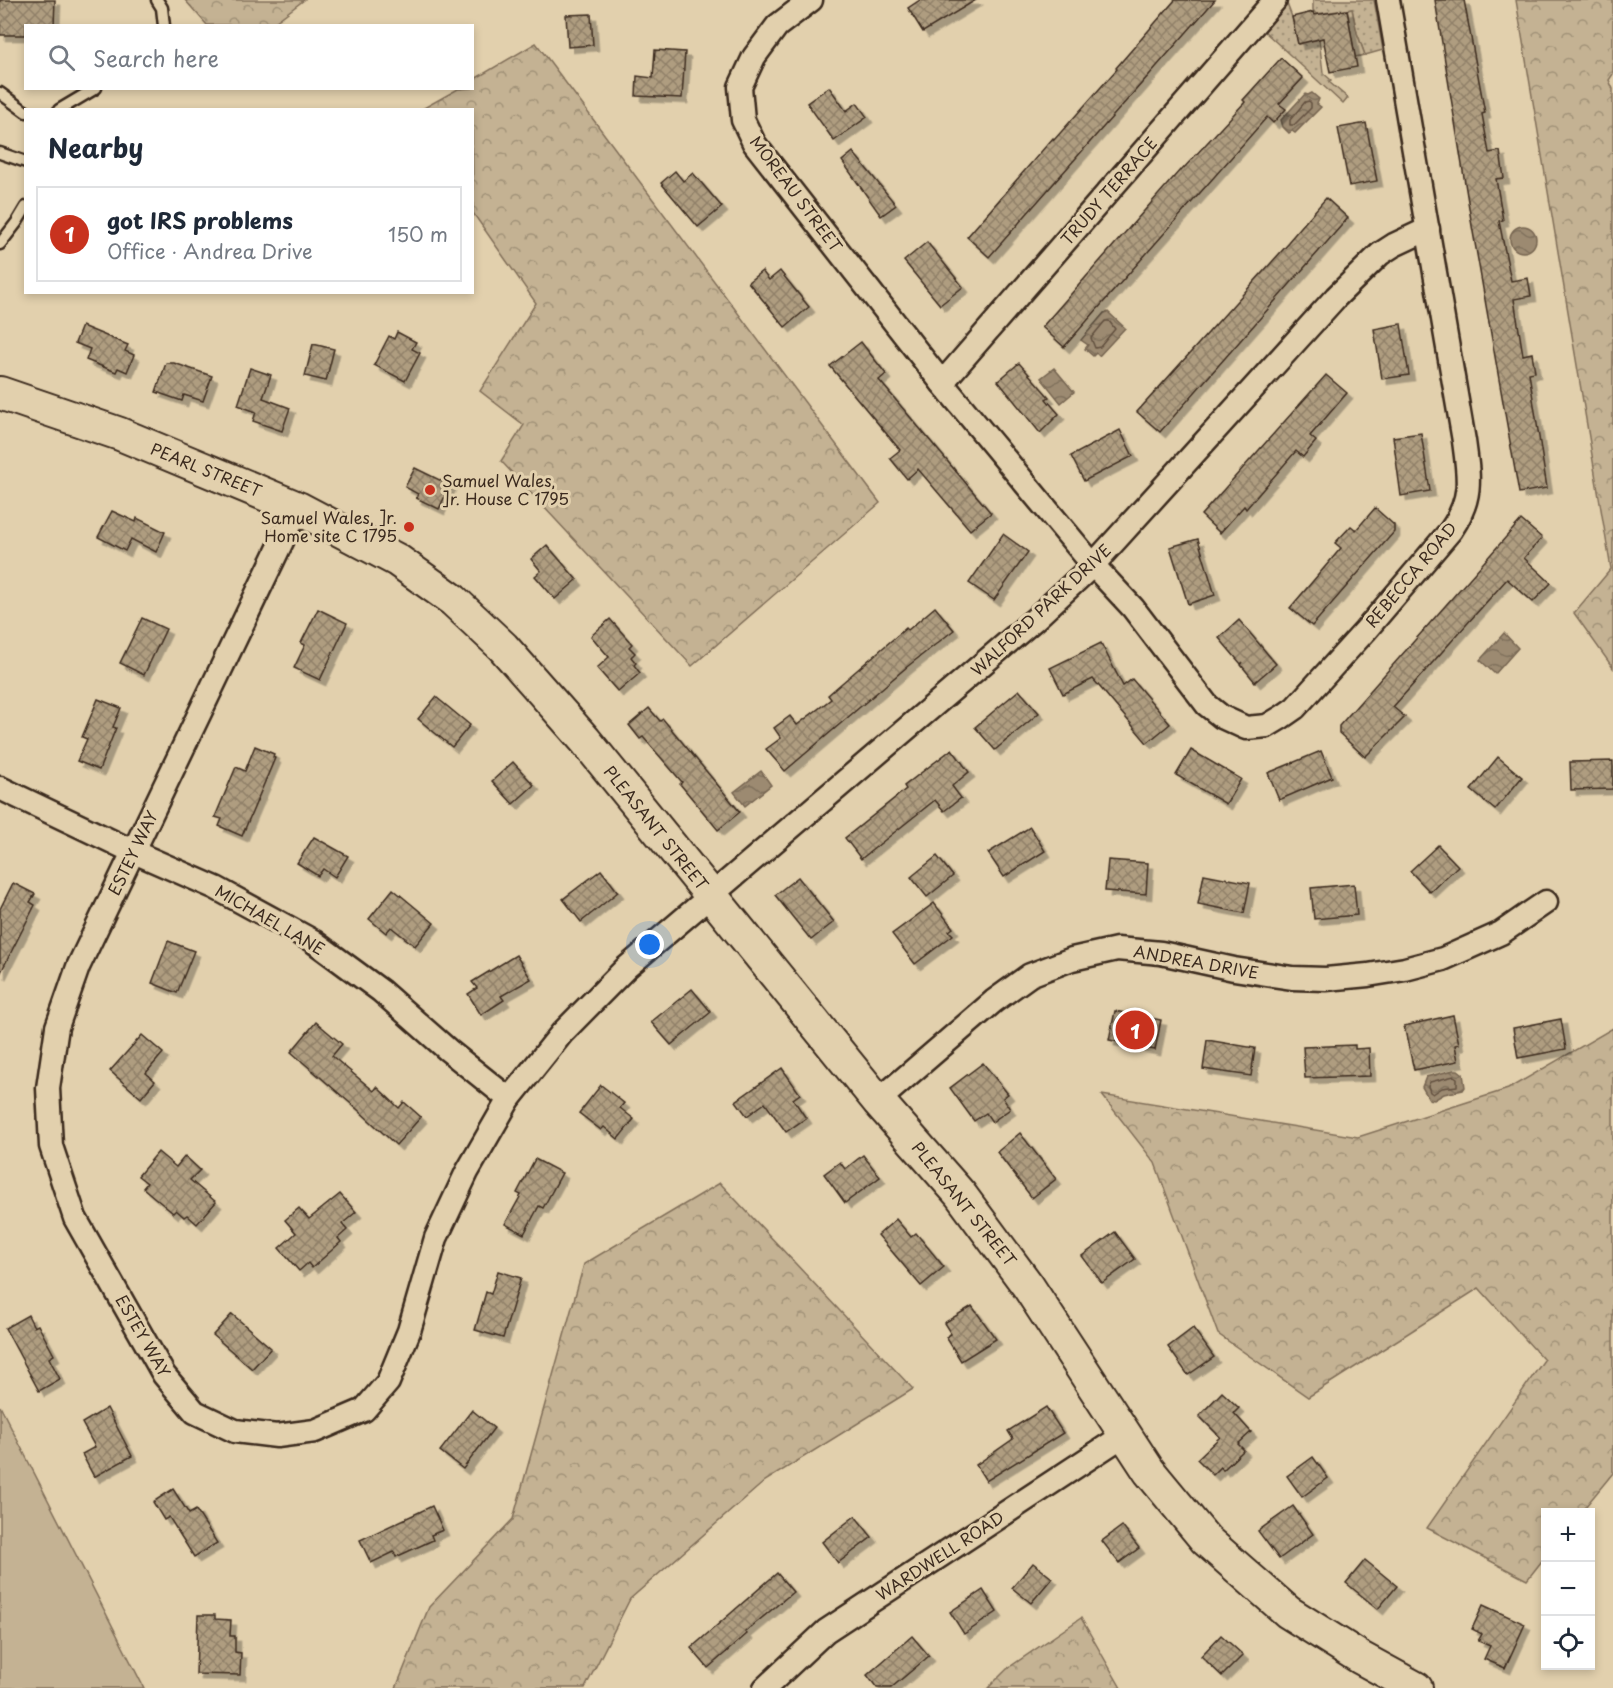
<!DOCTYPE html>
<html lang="en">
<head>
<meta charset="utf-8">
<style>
  :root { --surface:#fff; --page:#f2f2f3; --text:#1f2937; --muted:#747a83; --line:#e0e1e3; --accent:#c8321e }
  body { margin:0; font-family:"Playpen Sans",sans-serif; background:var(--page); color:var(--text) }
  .controls { position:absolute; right:18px; bottom:18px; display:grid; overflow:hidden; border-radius:0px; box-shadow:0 3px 9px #0003 }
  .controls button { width:54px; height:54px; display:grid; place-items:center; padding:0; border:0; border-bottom:2px solid var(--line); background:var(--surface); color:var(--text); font:30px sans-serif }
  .you { position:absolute; left:650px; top:945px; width:21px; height:21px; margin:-15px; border:4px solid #fff; border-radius:50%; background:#1a73e8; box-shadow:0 0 0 9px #1a73e833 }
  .badge { display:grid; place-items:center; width:39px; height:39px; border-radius:50%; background:var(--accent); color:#fff; font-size:20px; font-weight:700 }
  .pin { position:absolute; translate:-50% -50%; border:3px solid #fff; box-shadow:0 2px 6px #0006 }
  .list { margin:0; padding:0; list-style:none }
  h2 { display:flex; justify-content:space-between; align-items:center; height:78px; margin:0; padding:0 24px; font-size:26px }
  h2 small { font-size:20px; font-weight:400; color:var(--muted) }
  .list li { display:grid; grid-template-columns:39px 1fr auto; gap:18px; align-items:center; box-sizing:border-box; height:96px; margin:0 12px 12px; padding:0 12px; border:2px solid var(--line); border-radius:0px }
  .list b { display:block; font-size:22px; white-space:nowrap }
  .list p { margin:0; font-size:20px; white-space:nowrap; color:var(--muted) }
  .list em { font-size:20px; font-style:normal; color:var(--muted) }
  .icon { flex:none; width:33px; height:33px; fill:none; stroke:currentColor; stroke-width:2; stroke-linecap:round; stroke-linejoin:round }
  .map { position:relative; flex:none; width:1613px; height:1688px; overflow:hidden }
  .search { position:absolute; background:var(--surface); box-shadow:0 3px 9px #0003; left:24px; top:24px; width:450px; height:66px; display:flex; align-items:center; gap:15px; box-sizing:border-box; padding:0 21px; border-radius:0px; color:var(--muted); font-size:22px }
  .panel { position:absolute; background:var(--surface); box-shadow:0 3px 9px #0003; left:24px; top:108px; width:450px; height:186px; border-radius:0px }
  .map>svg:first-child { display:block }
</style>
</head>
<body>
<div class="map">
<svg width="1613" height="1688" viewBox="0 0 1613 1688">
  <defs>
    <pattern id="grass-dots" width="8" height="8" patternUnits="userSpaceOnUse" patternTransform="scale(1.5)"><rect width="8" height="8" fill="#c4b293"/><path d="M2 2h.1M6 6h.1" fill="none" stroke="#a09177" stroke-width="1.8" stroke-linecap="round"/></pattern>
    <pattern id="forest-crowns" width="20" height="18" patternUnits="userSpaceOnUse" patternTransform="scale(1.5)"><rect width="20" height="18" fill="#c4b293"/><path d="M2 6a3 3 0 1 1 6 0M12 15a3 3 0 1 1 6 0" fill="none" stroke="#a09177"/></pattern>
    <pattern id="water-waves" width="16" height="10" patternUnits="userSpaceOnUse" patternTransform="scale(1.5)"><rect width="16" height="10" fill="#9c8a71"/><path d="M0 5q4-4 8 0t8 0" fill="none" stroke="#80715c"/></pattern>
    <pattern id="building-cross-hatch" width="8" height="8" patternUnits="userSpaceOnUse" patternTransform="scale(1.5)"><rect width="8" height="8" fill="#af9d80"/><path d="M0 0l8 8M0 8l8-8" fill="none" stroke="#908068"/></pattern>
    <filter id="shadow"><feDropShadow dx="5.5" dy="5.5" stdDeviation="0" flood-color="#0004"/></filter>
  </defs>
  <rect width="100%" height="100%" fill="#e2d0ad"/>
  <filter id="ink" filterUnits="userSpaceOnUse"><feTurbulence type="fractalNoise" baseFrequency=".0167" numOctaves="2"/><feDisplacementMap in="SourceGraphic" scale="12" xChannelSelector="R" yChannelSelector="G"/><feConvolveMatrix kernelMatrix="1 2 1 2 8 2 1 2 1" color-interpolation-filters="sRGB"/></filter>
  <g filter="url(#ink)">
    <g fill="url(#grass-dots)" stroke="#806e58" stroke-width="1.5">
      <path d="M1313 0H1374L1383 50 1365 55 1357 33 1352 9 1316 14 1313 10Z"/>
      <path d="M1287 4 1292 17 1298 43 1319 39 1323 73 1331 80 1329 82 1348 98 1343 104 1264 31Z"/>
    </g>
    <g fill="url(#forest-crowns)" stroke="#806e58" stroke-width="1.5">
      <path d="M185 0H304L271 25H207Z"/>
      <path d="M1516 0H1613V74L1609 80 1613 89V668L1574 613 1611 569Z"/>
      <path d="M536 43 880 503 692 666 501 461 524 425 480 391 536 303 473 213 472 110 422 109 458 89 472 88 473 80Z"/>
      <path d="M1613 1028V1473L1581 1512H1546L1545 1557 1527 1580 1427 1528 1544 1360 1479 1288 1308 1397 1218 1334 1155 1163 1102 1095 1358 1137 1508 1089Z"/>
      <path d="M720 1183 913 1389 765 1481 630 1599 585 1688H396L429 1607 513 1519 584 1264Z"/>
      <path d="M1081 1618 1121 1688H988L1008 1668Z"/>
    </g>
    <g fill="#c4b293" stroke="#806e58" stroke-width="1.5">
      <path d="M1352 9 1357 33 1365 55 1355 57 1347 10Z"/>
      <path d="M0 1406 144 1688H0Z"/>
    </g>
    <g fill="url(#water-waves)" stroke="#756450" stroke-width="1.5">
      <path d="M1312 93 1319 99 1317 104 1321 107 1295 133 1292 131 1289 133 1283 127 1281 120 1305 94 1308 95Z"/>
      <circle cx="1523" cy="239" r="13"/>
      <path d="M1108 312 1125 328 1099 356 1096 353 1093 356 1085 349 1088 345 1081 340 1104 313Z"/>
      <path d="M1054 368 1074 392 1061 403 1041 378Z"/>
      <path d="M1504 633 1518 648 1495 674 1480 660Z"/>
      <path d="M761 771 771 785 745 806 734 792Z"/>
      <path d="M1454 1070H1458L1463 1074 1465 1087 1463 1090 1444 1094 1434 1100 1429 1099 1422 1087 1426 1077Z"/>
    </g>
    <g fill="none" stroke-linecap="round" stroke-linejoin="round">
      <g stroke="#62503f" stroke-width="1.5">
        <path d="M1309 101 1311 103V108L1294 125H1290V120L1305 102Z"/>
        <path d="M1105 321H1109L1115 329 1100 347 1095 348 1091 338Z"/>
        <path d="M1454 1076 1457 1078V1086L1442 1088 1433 1094 1430 1092 1428 1086 1430 1082Z"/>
      </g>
    </g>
    <g fill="url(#building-cross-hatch)" stroke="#3b2a1e" stroke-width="1.5" filter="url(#shadow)">
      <path d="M0 0H55L54 26H26V35H0Z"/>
      <path d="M920 0H976L923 32 908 8Z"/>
      <path d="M1175 0H1215L989 257 967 237 1053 138 1054 140 1117 69 1116 68Z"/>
      <path d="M1435 0H1464L1485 113 1482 114 1489 153 1500 151 1504 178 1496 179 1503 220 1499 221 1511 281 1528 278 1531 296 1514 299 1523 355 1532 353 1535 372 1529 373 1547 488 1519 493 1472 226Z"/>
      <path d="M1347 10 1357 67 1330 72 1323 38 1298 44 1292 17 1313 12 1314 15Z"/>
      <path d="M591 14 593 45 568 47 566 15Z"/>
      <path d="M655 50 685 52 682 98 636 96 637 76 653 78Z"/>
      <path d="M1281 58 1303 78 1279 104 1286 109 1273 123 1267 117 1064 347 1042 327 1180 170 1181 171 1245 102 1243 100Z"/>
      <path d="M829 87 846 111 857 103 867 117 834 141 807 103Z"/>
      <path d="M1366 123 1377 181 1349 186 1338 128Z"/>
      <path d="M853 152 896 205 881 216 842 161Z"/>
      <path d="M675 171 683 181 693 173 722 207 698 227 661 183Z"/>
      <path d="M1326 198 1348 218 1160 432 1137 412 1289 243 1288 242Z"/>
      <path d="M927 242 963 287 940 305 904 261Z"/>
      <path d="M762 271 769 280 780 271 809 307 785 327 748 282Z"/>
      <path d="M1401 324 1409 375 1382 379 1374 329Z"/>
      <path d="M82 326 128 345 125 351 134 355 127 372 118 368 116 372 86 360 90 349 75 343Z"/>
      <path d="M397 332 416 342 412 349 420 353 405 381 374 365 389 336 394 339Z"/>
      <path d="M861 342 886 374 879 380 991 513 970 530 918 469 907 479 890 458 900 450 830 366Z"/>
      <path d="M313 344 334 349 326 381 305 376Z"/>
      <path d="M166 363H174L212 376 203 401 184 395 182 401 156 392Z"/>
      <path d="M1019 363 1049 397 1046 399 1059 414 1040 433 998 381Z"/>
      <path d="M250 368 271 375 263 398 290 408 282 431 253 421 256 412 238 405Z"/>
      <path d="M1326 375 1347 393 1310 436 1316 441 1303 457 1296 451 1246 509 1244 506 1220 533 1201 515Z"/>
      <path d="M1120 430 1133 456 1084 481 1071 456Z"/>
      <path d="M1421 433 1430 491 1401 496 1393 437Z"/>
      <path d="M415 468 450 485 439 509 416 498 418 494 405 487Z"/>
      <path d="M1375 508 1394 525V532L1312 626 1290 608 1341 548 1335 543 1351 526 1356 530Z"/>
      <path d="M112 511 136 522 137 518 165 532 156 552 131 539 125 551 98 537Z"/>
      <path d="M1521 520 1542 538 1524 558 1551 583 1533 602 1507 579 1393 707 1405 717 1365 757 1339 733V726Z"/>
      <path d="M1003 534 1028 552 994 600 969 583Z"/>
      <path d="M1198 539 1215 595 1188 604 1170 547Z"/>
      <path d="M547 545 577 580 555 599 535 576 541 571 531 559Z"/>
      <path d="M935 607 954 630 908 666 785 771 766 749 781 738 774 728 790 716 797 725 831 699 828 695 906 628 908 630Z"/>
      <path d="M318 609 347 623 320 680 294 668 305 645 301 643Z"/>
      <path d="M142 618 166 629 144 675 120 663Z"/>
      <path d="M610 619 632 644 629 647 635 653 631 657 636 663 634 665 640 673 618 692 597 668 609 657 591 636Z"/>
      <path d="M1239 620 1276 664 1255 682 1241 665 1243 662 1241 664 1219 638Z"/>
      <path d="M1101 643 1123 686 1132 679 1170 724 1147 743 1093 679 1063 694 1050 668Z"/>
      <path d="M1019 690 1039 713 995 750 975 727Z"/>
      <path d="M436 697 470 725 452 747 418 719Z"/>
      <path d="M98 699 121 708 113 727 116 728 99 770 77 761 87 739 82 737Z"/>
      <path d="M649 708 660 721 663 719 740 812 718 830 680 784 682 782 643 737 640 739 629 725Z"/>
      <path d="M255 746 274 754 273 757 275 758 242 836 219 826 222 819 215 817 236 767 245 771Z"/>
      <path d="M952 749 969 772 952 786 961 798 944 811 935 800 861 859 845 838 906 789 904 786Z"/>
      <path d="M1191 750 1241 779 1226 804 1176 775Z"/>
      <path d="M1321 751 1332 777 1279 800 1268 773Z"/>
      <path d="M1498 757 1522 777 1495 810 1471 790Z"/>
      <path d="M1613 761V789L1571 790 1570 762Z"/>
      <path d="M513 762 534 785 513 804 492 781Z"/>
      <path d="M1030 827 1045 851 1004 877 988 853Z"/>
      <path d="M314 837 348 856 335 877 323 869 318 876 297 863Z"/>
      <path d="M1438 845 1458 866 1430 892 1410 871Z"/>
      <path d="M937 856 953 876 927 897 911 877Z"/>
      <path d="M1108 860 1148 863 1146 894 1105 891Z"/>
      <path d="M601 870 618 892 581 922 563 899Z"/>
      <path d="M1204 874 1250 883 1244 913 1198 904Z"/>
      <path d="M798 877 834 922 811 940 775 895Z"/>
      <path d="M13 883 35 894 30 902 35 905 0 974V909Z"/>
      <path d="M1354 884 1357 915 1314 919 1311 888Z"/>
      <path d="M393 889 434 923 415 946 391 927 386 933 369 919Z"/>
      <path d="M934 903 953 928 949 931 953 935 915 964 892 934Z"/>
      <path d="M168 941 194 951 177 993 152 983Z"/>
      <path d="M516 955 531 979 501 996 504 1000 481 1015 468 994 477 988 472 982Z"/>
      <path d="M692 989 711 1012 671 1045 651 1022Z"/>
      <path d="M1115 1011 1161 1020 1155 1050 1109 1040Z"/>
      <path d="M1453 1015 1459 1044 1455 1045 1458 1061 1414 1070 1404 1026Z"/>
      <path d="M1561 1019 1566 1049 1518 1058 1513 1028Z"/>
      <path d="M316 1022 342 1044 332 1056 374 1091 377 1087 399 1108 404 1102 421 1117 396 1145 357 1109 291 1052Z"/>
      <path d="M142 1035 163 1053 146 1073 155 1081 141 1098 110 1071Z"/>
      <path d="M1207 1040 1255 1048 1251 1076 1203 1069Z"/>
      <path d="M1355 1045V1049L1369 1048 1370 1076 1305 1078 1303 1047Z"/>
      <path d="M983 1063 1008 1094 1003 1098 1010 1109 992 1122 986 1113 974 1121 950 1088Z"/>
      <path d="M782 1068 800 1094 793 1099 806 1118 786 1132 765 1103 747 1116 736 1101Z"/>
      <path d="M601 1085 624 1103 620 1108 634 1119 618 1139 604 1127 601 1130 579 1113Z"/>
      <path d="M1020 1133 1056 1179 1032 1198 997 1152Z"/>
      <path d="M158 1152 176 1167 185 1156 200 1170 190 1180 216 1202 197 1224 187 1215 184 1217 176 1210 173 1213 143 1188 147 1183 138 1176Z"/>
      <path d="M863 1155 880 1177 845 1203 824 1174 840 1162 845 1169Z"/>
      <path d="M535 1159 562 1173 543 1208 539 1206 524 1234 505 1224 521 1195 517 1193Z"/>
      <path d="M340 1194 356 1212 342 1224 347 1230 338 1238 341 1242 312 1268 308 1263 299 1271 279 1248 296 1233 285 1220 299 1208 309 1219Z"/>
      <path d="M896 1219 911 1237 916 1233 944 1267 921 1286 878 1235Z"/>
      <path d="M1115 1232 1135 1259 1102 1283 1082 1256Z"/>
      <path d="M498 1271 521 1278 503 1338 475 1330 486 1292 491 1294Z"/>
      <path d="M972 1306 996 1339 961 1361 946 1337 951 1334 944 1323Z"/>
      <path d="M232 1314 271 1348 252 1369 213 1335Z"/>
      <path d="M28 1315 34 1327 38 1325 54 1355 49 1358 60 1379 39 1391 5 1328Z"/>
      <path d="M1193 1328 1214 1357 1188 1375 1168 1347Z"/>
      <path d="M1222 1392 1239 1408 1234 1413 1251 1432 1238 1444 1244 1450 1223 1470 1221 1467 1213 1475 1197 1459 1220 1437 1199 1416Z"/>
      <path d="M1046 1407 1063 1433 986 1481 976 1465 1013 1439 1008 1431Z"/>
      <path d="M107 1408 132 1456 94 1477 82 1454 95 1447 82 1423Z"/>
      <path d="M472 1410 494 1428 463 1469 440 1451Z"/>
      <path d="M1313 1457 1328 1478 1302 1497 1287 1476Z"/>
      <path d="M173 1489 189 1514 196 1510 217 1543 194 1557 169 1517 164 1520 153 1502Z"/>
      <path d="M432 1506 443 1530 431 1535 433 1540 396 1557 394 1552 371 1563 360 1540Z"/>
      <path d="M1293 1506 1313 1534 1279 1559 1258 1531Z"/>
      <path d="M855 1516 872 1537 838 1563 822 1542Z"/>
      <path d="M1122 1526 1139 1548 1119 1563 1102 1541Z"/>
      <path d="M1365 1560 1397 1586 1378 1609 1346 1583Z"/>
      <path d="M1033 1563 1052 1578 1031 1603 1012 1588Z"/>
      <path d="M777 1573 793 1592 745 1632 747 1634 708 1668 691 1648Z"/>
      <path d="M983 1590 997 1612 964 1634 950 1612Z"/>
      <path d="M1483 1605 1525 1624 1505 1668 1484 1659 1490 1646 1478 1641 1482 1634 1472 1629Z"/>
      <path d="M198 1615H215V1619L231 1620 230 1636H235V1652L241 1653 240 1675 196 1674Z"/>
      <path d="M1221 1635 1243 1655 1222 1676 1201 1656Z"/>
      <path d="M912 1636 929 1656 891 1688H877L867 1675Z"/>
    </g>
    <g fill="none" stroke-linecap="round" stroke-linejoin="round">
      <defs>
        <g id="service">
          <path d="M157 0 162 8 164 26"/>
          <path d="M0 93 26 112"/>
          <path d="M59 110 96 88"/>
          <path d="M0 153 26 162"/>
          <path d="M0 244 17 222 26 207"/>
        </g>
        <g id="minor">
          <path d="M811 0 777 26 754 57 740 87 743 120 754 143 942 383 1275 0"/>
          <path d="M942 383 1093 565 1133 608 1207 705 1222 717 1246 728 1267 726 1282 717 1295 708 1365 631 1451 530C1473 498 1469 478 1464 441L1388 0"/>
          <path d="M298 508 78 967 57 1027 48 1088 51 1146 75 1218 164 1375 195 1412 235 1431 277 1436 315 1431 364 1410 388 1382 409 1331 436 1238 467 1172 509 1099 562 1033 626 968 1034 620 1093 565 1336 297 1380 254 1394 245 1428 229"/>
          <path d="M0 788 134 852 216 888 313 941 381 991 448 1050 509 1099"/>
          <path d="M878 1101 994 1001 1030 975 1072 959 1117 949 1161 953 1234 969 1292 978 1326 979 1368 975 1405 969 1443 959 1501 933 1546 902"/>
          <path d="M765 1688 826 1631 1124 1435"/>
        </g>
        <path id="secondary" d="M0 393 120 434 298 508 397 560 453 600 503 647 585 740 878 1101 960 1194 1028 1286 1149 1471 1206 1540 1288 1612 1361 1658 1416 1688"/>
      </defs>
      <use href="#service" stroke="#3b2a1e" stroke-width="15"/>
      <use href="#minor" stroke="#3b2a1e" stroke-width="27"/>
      <use href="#secondary" stroke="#3b2a1e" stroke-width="36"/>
      <use href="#service" stroke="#e2d0ad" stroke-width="10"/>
      <use href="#minor" stroke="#e2d0ad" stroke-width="22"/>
      <use href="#secondary" stroke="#e2d0ad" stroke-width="32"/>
    </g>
  </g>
  <g fill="#c8321e" stroke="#e2d0ad" stroke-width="2">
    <circle cx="430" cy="490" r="6"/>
    <circle cx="409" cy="527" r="6"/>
  </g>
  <g text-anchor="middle" stroke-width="6" stroke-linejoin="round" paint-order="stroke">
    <g font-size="16" fill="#3b2a1e" stroke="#e2d0ad">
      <text transform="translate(1109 191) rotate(-49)" y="6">TRUDY TERRACE</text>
      <text transform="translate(796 194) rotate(53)" y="6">MOREAU STREET</text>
      <text transform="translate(206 470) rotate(22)" y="6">PEARL STREET</text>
      <text transform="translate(1411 575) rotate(-50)" y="6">REBECCA ROAD</text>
      <text transform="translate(1041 610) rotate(-43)" y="6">WALFORD PARK DRIVE</text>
      <text transform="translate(656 828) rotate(51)" y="6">PLEASANT STREET</text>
      <text transform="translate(133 853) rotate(-64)" y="6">ESTEY WAY</text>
      <text transform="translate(270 920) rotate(30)" y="6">MICHAEL LANE</text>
      <text transform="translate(1196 962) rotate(10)" y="6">ANDREA DRIVE</text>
      <text transform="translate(964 1204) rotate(51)" y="6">PLEASANT STREET</text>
      <text transform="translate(143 1336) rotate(60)" y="6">ESTEY WAY</text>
      <text transform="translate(940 1556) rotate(-33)" y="6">WARDWELL ROAD</text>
    </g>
    <g font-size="16" fill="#3b2a1e" stroke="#e2d0ad" text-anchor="start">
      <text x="442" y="487">Samuel Wales,<tspan x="442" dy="18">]r. House C 1795</tspan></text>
      <text x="397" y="524" text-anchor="end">Samuel Wales, ]r.<tspan x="397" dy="18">Home site C 1795</tspan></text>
    </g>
  </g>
</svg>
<div class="controls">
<button>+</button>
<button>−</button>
<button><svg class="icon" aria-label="locate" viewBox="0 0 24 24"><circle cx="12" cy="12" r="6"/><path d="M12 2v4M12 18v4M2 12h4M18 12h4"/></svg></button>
</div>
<div class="you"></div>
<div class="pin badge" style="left:1135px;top:1030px">1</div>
<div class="search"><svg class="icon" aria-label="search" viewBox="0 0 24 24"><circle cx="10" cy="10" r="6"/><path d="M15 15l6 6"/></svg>Search here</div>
<section class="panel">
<h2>Nearby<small></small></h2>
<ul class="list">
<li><span class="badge">1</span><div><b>got IRS problems</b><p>Office · Andrea Drive</p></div><em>150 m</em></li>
</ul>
</section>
</div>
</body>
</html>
